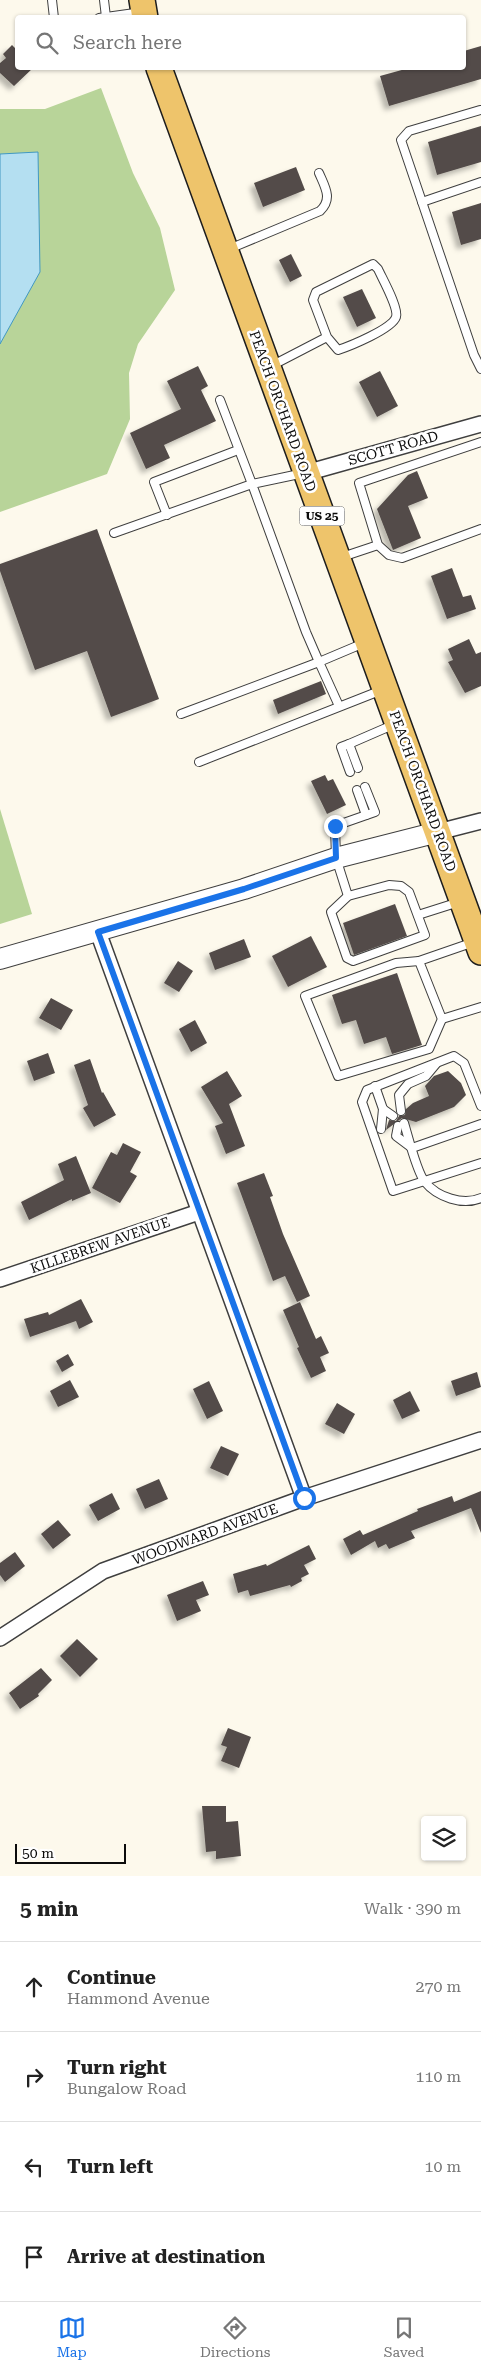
<!DOCTYPE html>
<html lang="en">
<head>
<meta charset="utf-8">
<style>
  :root { --surface:#fff; --page:#f2f2f2; --text:#222; --muted:#767676; --line:#e0e0e0; --accent:#1a73e8 }
  body { margin:0; font-family:"Roboto Serif",serif; background:var(--page); color:var(--text) }
  .controls { position:absolute; right:15px; bottom:15px; display:grid; overflow:hidden; border-radius:5px; box-shadow:0 1px 4px #0004 }
  .controls button { width:45px; height:45px; display:grid; place-items:center; padding:0; border:0; border-bottom:1px solid var(--line); background:var(--surface); color:var(--text); font:25px sans-serif }
  .scale { position:absolute; left:15px; bottom:12px; width:111px; box-sizing:border-box; padding-left:5px; border:2px solid #0c0c0c; border-top:0; font-size:14px; line-height:18px; white-space:nowrap; color:#0c0c0c; -webkit-text-stroke:4px #fff; paint-order:stroke }
  .stop { position:absolute; width:15px; height:15px; margin:-11px; border:4px solid #1a73e8; border-radius:50%; background:#fff }
  .stop.end { background:#1a73e8; border-color:#fff; box-shadow:0 1px 5px #0008 }
  .list { margin:0; padding:0; list-style:none }
  h2 { display:flex; justify-content:space-between; align-items:center; height:65px; margin:0; padding:0 20px; font-size:21px }
  h2 small { font-size:16px; font-weight:400; color:var(--muted) }
  .list li { display:grid; grid-template-columns:32px 1fr auto; gap:15px; align-items:center; box-sizing:border-box; height:90px; padding:0 20px; border-top:1px solid var(--line) }
  .list b { display:block; font-size:19px; white-space:nowrap }
  .list p { margin:0; font-size:16px; white-space:nowrap; color:var(--muted) }
  .list em { font-size:16px; font-style:normal; color:var(--muted) }
  .icon { flex:none; width:28px; height:28px; fill:none; stroke:currentColor; stroke-width:2; stroke-linecap:round; stroke-linejoin:round }
  .map { position:relative; flex:none; width:481px; height:1876px; overflow:hidden }
  .search { position:absolute; background:var(--surface); box-shadow:0 1px 4px #0004; left:15px; right:15px; top:15px; height:55px; display:flex; align-items:center; gap:12px; box-sizing:border-box; padding:0 18px; border-radius:5px; color:var(--muted); font-size:19px }
  .sheet { height:425px; background:var(--surface) }
  nav { display:flex; justify-content:space-around; align-items:center; box-sizing:border-box; height:70px; border-top:1px solid var(--line); background:var(--surface); font-size:14px; color:var(--muted) }
  nav a { display:grid; justify-items:center; gap:2px }
  nav .on { color:var(--accent) }
  .map>svg:first-child { display:block }
</style>
</head>
<body>
<div class="map">
<svg width="481" height="1876" viewBox="0 0 481 1876">
  <defs>
    <filter id="shadow"><feDropShadow dx="-4.5" dy="4.5" stdDeviation="2.5" flood-color="#0004"/></filter>
  </defs>
  <rect width="100%" height="100%" fill="#fdf9ec"/>
  <g fill="#b8d499">
    <path d="M101 88 133 173 160 228 175 290 138 344 129 373 130 419 107 474 0 512V109H45Z"/>
    <path d="M0 809 32 914 0 924Z"/>
  </g>
  <path fill="#b4dff1" stroke="#4198c2" d="M38 152 40 272 0 344V154Z"/>
  <g fill="#534c49" filter="url(#shadow)">
    <path d="M12 45 15 48 18 46V68H33L14 86 0 73V63L6 58 3 54Z"/>
    <path d="M481 46V79L389 106 380 76 409 68H464V51Z"/>
    <path d="M481 126V162L437 175 428 142Z"/>
    <path d="M296 167 305 190 263 207 254 183Z"/>
    <path d="M481 203V239L461 245 452 212Z"/>
    <path d="M291 254 302 276 290 282 279 260Z"/>
    <path d="M362 289 376 318 357 327 343 297Z"/>
    <path d="M198 366 208 386 201 390 216 421 164 445 170 458 146 469 130 433 181 409 167 381Z"/>
    <path d="M380 371 398 406 377 417 359 382Z"/>
    <path d="M417 471 428 498 408 506 421 538 393 550 377 509 408 475Z"/>
    <path d="M97 529 159 699 111 717 87 651 35 670 0 571V564Z"/>
    <path d="M452 568 463 597 471 595 476 609 447 619 431 576Z"/>
    <path d="M469 639 476 654 481 652V686L465 693 448 662 453 660 448 649Z"/>
    <path d="M321 681 326 694 278 714 273 700Z"/>
    <path d="M325 775 328 781 333 779 346 805 327 814 311 781Z"/>
    <path d="M395 904 407 936 354 955 343 923Z"/>
    <path d="M311 936 327 967 288 987 272 956Z"/>
    <path d="M244 939 251 957 215 970 209 953Z"/>
    <path d="M178 961 193 971 179 992 164 983Z"/>
    <path d="M397 973 422 1045 392 1054 386 1037 364 1044 356 1020 342 1024 332 995Z"/>
    <path d="M51 998 73 1010 61 1030 39 1018Z"/>
    <path d="M195 1020 207 1043 191 1052 179 1029Z"/>
    <path d="M48 1053 55 1073 34 1081 27 1061Z"/>
    <path d="M90 1059 102 1093 103 1092 116 1115 94 1127 83 1108 88 1105 74 1065Z"/>
    <path d="M227 1071 242 1096 229 1104 245 1146 226 1154 215 1126 223 1123 201 1087Z"/>
    <path d="M448 1071 461 1083 466 1095 454 1107 416 1122 402 1118 386 1130 389 1120 396 1121 399 1116 405 1115 406 1109 413 1103 429 1096 425 1086 434 1076Z"/>
    <path d="M123 1143 141 1152 130 1172 137 1176 120 1203 92 1188 111 1152 117 1155Z"/>
    <path d="M76 1156 91 1193 72 1201V1199L29 1220 21 1202 64 1180 58 1164Z"/>
    <path d="M264 1173 273 1196 270 1197 283 1234 310 1296 297 1302 285 1276 273 1281 237 1183Z"/>
    <path d="M81 1299 93 1322 79 1329 76 1321 30 1337 24 1319 48 1312 49 1315Z"/>
    <path d="M300 1302 316 1339 321 1336 329 1353 320 1357 326 1371 311 1378 297 1348 299 1347 283 1310Z"/>
    <path d="M68 1354 74 1365 62 1372 56 1361Z"/>
    <path d="M477 1372 481 1387 456 1396 451 1381Z"/>
    <path d="M70 1380 79 1397 58 1407 50 1391Z"/>
    <path d="M209 1381 223 1411 207 1419 193 1389Z"/>
    <path d="M410 1391 420 1411 402 1419 393 1400Z"/>
    <path d="M337 1403 355 1414 344 1434 325 1424Z"/>
    <path d="M221 1446 239 1454 228 1476 210 1468Z"/>
    <path d="M159 1479 168 1499 145 1509 136 1489Z"/>
    <path d="M481 1491V1533L471 1508 411 1531 415 1538 389 1549 386 1544 378 1548 375 1541 351 1555 343 1539 360 1530 363 1535 418 1511 417 1509 452 1496 454 1502Z"/>
    <path d="M112 1493 120 1509 98 1521 89 1505Z"/>
    <path d="M58 1520 71 1535 53 1549 41 1534Z"/>
    <path d="M309 1545 316 1559 304 1565 309 1574 301 1578 302 1581 291 1587 290 1585 250 1596 248 1590 238 1593 233 1574 266 1564 267 1566Z"/>
    <path d="M15 1552 25 1566 5 1582 0 1575V1563Z"/>
    <path d="M203 1581 209 1595 196 1600 201 1611 177 1621 167 1595Z"/>
    <path d="M77 1639 98 1659 80 1677 60 1656Z"/>
    <path d="M41 1668 52 1680 38 1694 39 1696 20 1709 9 1693Z"/>
    <path d="M228 1728 251 1737 239 1768 221 1761 227 1747 221 1745Z"/>
    <path d="M202 1806H226V1822L238 1821 241 1856 216 1859V1851L206 1852Z"/>
  </g>
  <g fill="none" stroke-linecap="round" stroke-linejoin="round">
    <defs>
      <g id="service">
        <path d="M52 0 54 18"/>
        <path d="M104 0 106 17"/>
        <path d="M99 18 142 12"/>
        <path d="M480 110 409 131 401 140 474 355 481 369"/>
        <path d="M422 202 481 182"/>
        <path d="M229 249 320 211C333 199 325 187 319 173"/>
        <path d="M271 366 327 337 338 350C350 346 392 329 396 317 399 308 382 278 378 269L373 264 316 292 313 300 327 337"/>
        <path d="M481 442 359 483 378 545 389 555 402 558 481 529"/>
        <path d="M167 515 154 482 238 450"/>
        <path d="M114 533 252 484 220 400"/>
        <path d="M342 557 378 545"/>
        <path d="M339 706 319 662 364 643"/>
        <path d="M181 714 319 662 306 632 252 484 304 473"/>
        <path d="M349 744 341 747 350 772"/>
        <path d="M199 762 382 690"/>
        <path d="M358 768 349 744 395 724"/>
        <path d="M357 790 366 815"/>
        <path d="M389 885 401 886 409 892 425 935 353 961 347 958 331 912 348 896Z"/>
        <path d="M348 896 336 858 335 826 375 812 365 787"/>
        <path d="M418 915 459 902"/>
        <path d="M474 942 419 961 442 1019 481 1007"/>
        <path d="M419 961 396 963 305 996 338 1076 429 1049 442 1019"/>
        <path d="M375 1086 383 1109 393 1116"/>
        <path d="M481 1106 464 1063 454 1056 367 1090 362 1102 393 1191 481 1163"/>
        <path d="M401 1111 399 1095 408 1084 426 1076 436 1064"/>
        <path d="M404 1123C408 1136 417 1173 425 1182 437 1197 463 1206 481 1198"/>
        <path d="M398 1126 396 1136 412 1148"/>
        <path d="M381 1129 383 1109"/>
        <path d="M412 1148 481 1124"/>
      </g>
      <g id="minor">
        <path d="M306 473 481 424"/>
        <path d="M438 832 481 821"/>
        <path d="M98 932 304 1498"/>
        <path d="M0 1279 199 1212"/>
        <path d="M0 1638 103 1571 304 1498 481 1440"/>
      </g>
      <path id="tertiary" d="M0 959 244 889 336 858 438 832"/>
      <g id="primary">
        <path d="M142 0 145 18"/>
        <path d="M159 68 481 952"/>
      </g>
    </defs>
    <use href="#service" stroke="#3f3f3f" stroke-width="10"/>
    <use href="#minor" stroke="#3f3f3f" stroke-width="18"/>
    <use href="#tertiary" stroke="#3f3f3f" stroke-width="22"/>
    <use href="#primary" stroke="#1d1d1d" stroke-width="28"/>
    <use href="#service" stroke="#fff" stroke-width="8"/>
    <use href="#minor" stroke="#fff" stroke-width="15"/>
    <use href="#tertiary" stroke="#fff" stroke-width="20"/>
    <use href="#primary" stroke="#eec46b" stroke-width="25"/>
  </g>
  <g fill="none" stroke-linecap="round" stroke-linejoin="round">
    <path stroke="#1a73e8" stroke-width="6" d="M304 1498 98 932 244 889 336 858 335 826"/>
  </g>
  <g text-anchor="middle" stroke-width="5" stroke-linejoin="round" paint-order="stroke">
    <rect fill="#fff" stroke="#555" stroke-width="1" x="299.5" y="506.5" width="45" height="19" rx="4"/>
    <g font-size="12" font-weight="bold" fill="#0c0c0c">
      <text x="322" y="520">US 25</text>
    </g>
    <g font-size="14" fill="#0c0c0c" stroke="#fff">
      <text transform="translate(283 411) rotate(70)" y="5">PEACH ORCHARD ROAD</text>
      <text transform="translate(393 448) rotate(-16)" y="5">SCOTT ROAD</text>
      <text transform="translate(423 791) rotate(70)" y="5">PEACH ORCHARD ROAD</text>
      <text transform="translate(100 1245) rotate(-19)" y="5">KILLEBREW AVENUE</text>
      <text transform="translate(205 1534) rotate(-20)" y="5">WOODWARD AVENUE</text>
    </g>
  </g>
</svg>
<div class="controls">
<button><svg class="icon" aria-label="layers" viewBox="0 0 24 24"><path d="M12 4l9 5-9 5-9-5zM3 14l9 5 9-5"/></svg></button>
</div>
<div class="scale">50 m</div>
<div class="stop" style="left:304px;top:1498px"></div>
<div class="stop end" style="left:335px;top:826px"></div>
<div class="search"><svg class="icon" aria-label="search" viewBox="0 0 24 24"><circle cx="10" cy="10" r="6"/><path d="M15 15l6 6"/></svg>Search here</div>
</div>
<section class="sheet">
<h2>5 min<small>Walk · 390 m</small></h2>
<ul class="list">
<li><svg class="icon" aria-label="ahead" viewBox="0 0 24 24"><path d="M12 20V5M6 11l6-6 6 6"/></svg><div><b>Continue</b><p>Hammond Avenue</p></div><em>270 m</em></li>
<li><svg class="icon" aria-label="right" viewBox="0 0 24 24"><path d="M7 20v-9h11M14 6l5 5-5 5"/></svg><div><b>Turn right</b><p>Bungalow Road</p></div><em>110 m</em></li>
<li><svg class="icon" aria-label="left" viewBox="0 0 24 24"><path d="M17 20v-9H6M10 6l-5 5 5 5"/></svg><div><b>Turn left</b></div><em>10 m</em></li>
<li><svg class="icon" aria-label="arrive" viewBox="0 0 24 24"><path d="M6 21V4h12l-3 4 3 4H6"/></svg><div><b>Arrive at destination</b></div></li>
</ul>
</section>
<nav>
<a class="on"><svg class="icon" aria-label="map" viewBox="0 0 24 24"><path d="M3 6l6-2 6 2 6-2v14l-6 2-6-2-6 2zM9 4v14M15 6v14"/></svg>Map</a>
<a><svg class="icon" aria-label="directions" viewBox="0 0 24 24"><path d="M12 3l9 9-9 9-9-9zM9 14v-3h6M13 9l2 2-2 2"/></svg>Directions</a>
<a><svg class="icon" aria-label="saved" viewBox="0 0 24 24"><path d="M7 4h10v16l-5-4-5 4z"/></svg>Saved</a>
</nav>
</body>
</html>
